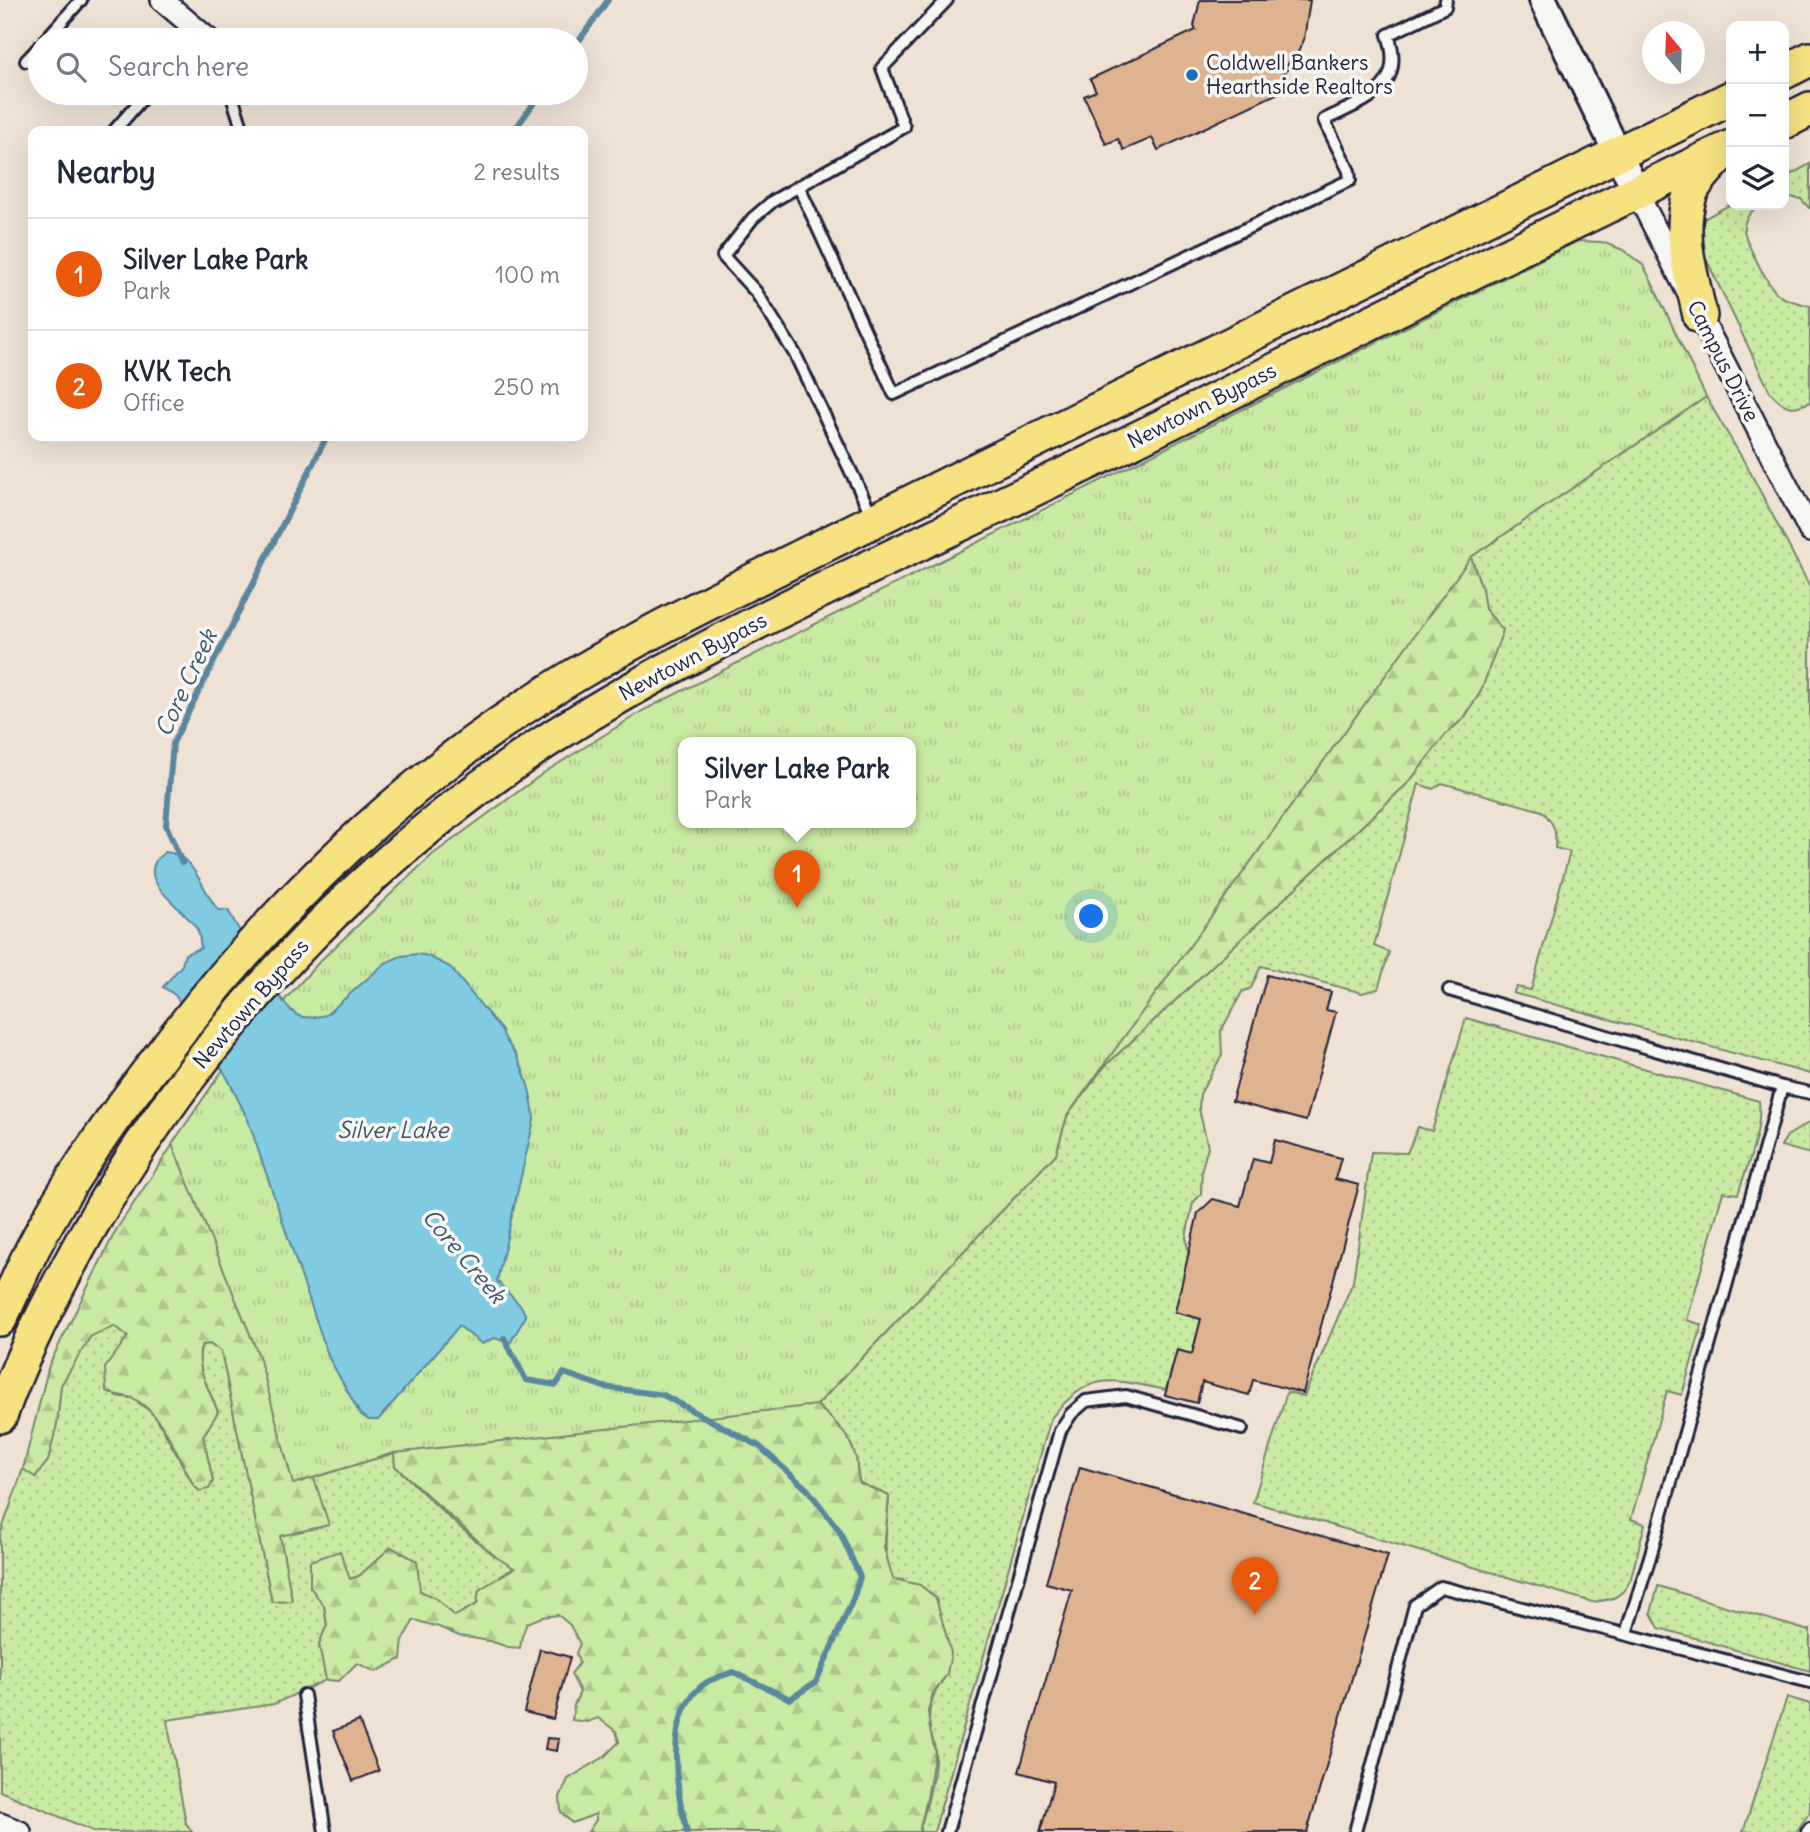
<!DOCTYPE html>
<html lang="en">
<head>
<meta charset="utf-8">
<style>
  :root { --surface:#fff; --page:#f2f2f3; --text:#1f2937; --muted:#747a83; --line:#e0e1e3; --accent:#ea580c }
  body { margin:0; font-family:Delius,sans-serif; background:var(--page); color:var(--text) }
  .controls { position:absolute; right:21px; top:21px; display:grid; overflow:hidden; border-radius:14px; box-shadow:0 7px 28px #0002 }
  .controls button { width:63px; height:63px; display:grid; place-items:center; padding:0; border:0; border-bottom:2px solid var(--line); background:var(--surface); color:var(--text); font:35px sans-serif }
  .compass { position:absolute; left:1642px; top:21px; width:63px; height:63px; border-radius:50%; background:var(--surface); box-shadow:0 7px 28px #0002; rotate:341deg }
  .you { position:absolute; left:1092px; top:917px; width:24px; height:24px; margin:-18px; border:5px solid #fff; border-radius:50%; background:#1a73e8; box-shadow:0 0 0 10px #1a73e833 }
  .badge { display:grid; place-items:center; width:46px; height:46px; border-radius:50%; background:var(--accent); color:#fff; font-size:23px; font-weight:700 }
  .pin { position:absolute; translate:-50% -58px; filter:drop-shadow(0 2px 4px #0008) }
  .pin::after { content:''; position:absolute; top:37px; width:24px; height:21px; background:inherit; clip-path:polygon(0 0,100% 0,50% 100%) }
  .popup { position:absolute; left:678px; top:737px; width:238px; height:91px; box-sizing:border-box; display:grid; place-content:center; border-radius:14px; background:var(--surface); filter:drop-shadow(0 2px 5px #0005); font-size:23px; white-space:nowrap; color:var(--muted) }
  .popup b { font-size:26px; color:var(--text) }
  .popup::after { content:''; position:absolute; left:50%; top:100%; margin-left:-14px; border:14px solid transparent; border-top-color:var(--surface) }
  .list { margin:0; padding:0; list-style:none }
  h2 { display:flex; justify-content:space-between; align-items:center; height:91px; margin:0; padding:0 28px; font-size:30px }
  h2 small { font-size:23px; font-weight:400; color:var(--muted) }
  .list li { display:grid; grid-template-columns:46px 1fr auto; gap:21px; align-items:center; box-sizing:border-box; height:112px; padding:0 28px; border-top:2px solid var(--line) }
  .list b { display:block; font-size:26px; white-space:nowrap }
  .list p { margin:0; font-size:23px; white-space:nowrap; color:var(--muted) }
  .list em { font-size:23px; font-style:normal; color:var(--muted) }
  .icon { flex:none; width:38px; height:38px; fill:none; stroke:currentColor; stroke-width:2; stroke-linecap:round; stroke-linejoin:round }
  .map { position:relative; flex:none; width:1810px; height:1832px; overflow:hidden }
  .search { position:absolute; background:var(--surface); box-shadow:0 7px 28px #0002; left:28px; top:28px; width:560px; height:77px; display:flex; align-items:center; gap:18px; box-sizing:border-box; padding:0 24px; border-radius:38px; color:var(--muted); font-size:26px }
  .panel { position:absolute; background:var(--surface); box-shadow:0 7px 28px #0002; left:28px; top:126px; width:560px; height:315px; border-radius:14px }
  .map>svg:first-child { display:block }
</style>
</head>
<body>
<div class="map">
<svg width="1810" height="1832" viewBox="0 0 1810 1832">
  <defs>
    <pattern id="grass-dots" width="8" height="8" patternUnits="userSpaceOnUse" patternTransform="scale(1.75)"><rect width="8" height="8" fill="#c9eaa2"/><path d="M2 2h.1M6 6h.1" fill="none" stroke="#acc88c" stroke-width="1.8" stroke-linecap="round"/></pattern>
    <pattern id="forest-firs" width="22" height="20" patternUnits="userSpaceOnUse" patternTransform="scale(1.75)"><rect width="22" height="20" fill="#c9eaa2"/><path d="M5 1l3.5 6h-7zM16 11l3.5 6h-7z" fill="#acc88c"/></pattern>
    <pattern id="park-tufts" width="24" height="20" patternUnits="userSpaceOnUse" patternTransform="scale(1.75)"><rect width="24" height="20" fill="#c9eaa2"/><path d="M3 7l-1-3M5 7V3M7 7l1-3M15 17l-1-3M17 17v-4M19 17l1-3" fill="none" stroke="#acc88c"/></pattern>
  </defs>
  <rect width="100%" height="100%" fill="#efe2d5"/>
  <filter id="ink" filterUnits="userSpaceOnUse"><feTurbulence type="fractalNoise" baseFrequency=".0143" numOctaves="2"/><feDisplacementMap in="SourceGraphic" scale="14" xChannelSelector="R" yChannelSelector="G"/><feConvolveMatrix kernelMatrix="1 2 1 2 8 2 1 2 1" color-interpolation-filters="sRGB"/></filter>
  <g filter="url(#ink)">
    <g fill="url(#grass-dots)" stroke="#76866e" stroke-width="2">
      <path d="M1810 164V208H1809L1801 199 1784 196V178Z"/>
      <path d="M1731 204 1759 205C1752 211 1745 217 1744 227 1743 238 1769 288 1779 295 1786 301 1801 303 1810 306V402C1791 411 1783 407 1770 392L1697 240 1696 223Z"/>
      <path d="M1706 397 1748 468 1810 587V1074L1513 993 1516 987 1531 990 1570 852 1555 848C1557 831 1554 823 1542 811L1442 783 1433 789 1419 784 1374 946 1389 952 1378 989 1362 993 1261 966 1251 988 1242 992 1221 1031 1222 1055 1200 1094 1199 1109 1208 1147 1202 1168 1201 1194 1193 1203 1186 1237 1189 1258 1175 1312 1201 1319 1192 1354 1177 1350 1166 1390C1111 1379 1090 1370 1051 1418L934 1832H919C925 1812 937 1771 935 1751 935 1744 931 1737 930 1730 926 1707 934 1692 947 1674L903 1580 893 1579C880 1545 888 1530 889 1496L860 1483C856 1473 858 1464 855 1455 848 1431 834 1422 817 1405L1056 1154 1067 1116 1104 1067 1409 782 1446 734 1464 718 1481 691 1491 662 1482 589 1471 557Z"/>
      <path d="M1466 1018 1759 1101C1762 1132 1747 1166 1738 1194L1723 1192 1687 1320 1702 1325 1682 1395 1667 1391 1631 1519 1645 1524 1631 1578C1623 1598 1612 1600 1592 1602L1253 1502 1287 1392 1304 1396 1353 1282 1371 1152 1407 1153 1418 1127 1432 1131Z"/>
      <path d="M1810 1122V1154L1781 1146 1787 1136Z"/>
      <path d="M114 1326 128 1336 119 1351 115 1396 132 1398 155 1415 194 1486 200 1491 213 1481 203 1436 218 1412C211 1393 193 1365 202 1345L209 1344 221 1350 272 1602 292 1601 280 1536 312 1478 394 1453 395 1466C432 1501 470 1541 514 1568L479 1590 477 1604 455 1617 435 1598 420 1591 391 1548 359 1576 350 1579 324 1606 327 1625 319 1644 326 1680 274 1704 167 1720 186 1823 192 1832H95L0 1791V1535L23 1469 36 1477 57 1424 61 1385 91 1335Z"/>
      <path d="M1658 1586 1809 1631 1810 1629V1671L1659 1628 1651 1613Z"/>
      <path d="M1787 1697 1810 1704V1812L1796 1832H1743Z"/>
    </g>
    <g fill="url(#forest-firs)" stroke="#76866e" stroke-width="2">
      <path d="M1471 557 1482 589 1485 609 1503 630 1481 691 1464 718 1446 734 1409 782 1104 1067 1067 1116 1032 987Z"/>
      <path d="M217 1078 280 1372 329 1525 280 1536 292 1601 272 1602 221 1351 210 1344 202 1345C193 1365 211 1393 218 1412L203 1436 213 1481 209 1489 200 1491 194 1486C179 1459 162 1411 132 1398 124 1395 115 1396 106 1391L105 1368 128 1336 114 1326 91 1336 61 1385 57 1424 48 1461 35 1477 23 1469 49 1365 116 1230Z"/>
      <path d="M822 1382 817 1405C834 1422 848 1431 855 1455 858 1464 856 1473 860 1483L889 1496 884 1548 893 1579 920 1585 936 1598 951 1653 947 1674 933 1693 928 1711 930 1730 935 1751 927 1799 919 1832H588L596 1820V1814L572 1823 561 1812 560 1797 568 1779 604 1757 619 1742 616 1731 598 1718 587 1722 572 1720 574 1705 580 1692 571 1674 579 1663 576 1653 580 1644 570 1625 558 1615 542 1617 527 1623 522 1636 520 1648 508 1647 490 1641 459 1636 439 1627 414 1620 403 1639 401 1659 376 1672 357 1663 339 1681 326 1680 319 1644 327 1625 324 1606 310 1587V1561L340 1551 350 1579 359 1576 391 1547 417 1561 420 1591 435 1598 455 1616 477 1604 479 1590 514 1568 496 1557 395 1466 394 1453Z"/>
    </g>
    <path fill="url(#park-tufts)" stroke="#76866e" stroke-width="2" fill-rule="evenodd" d="M1578 241 1602 242 1623 250 1644 266 1706 397 1471 557 1067 1116 1056 1154 817 1405 394 1453 293 1484 259 1356 172 1144 227 1064 320 961 432 855 545 772 644 710ZM683 742H911V822H683Z"/>
    <path fill="#80cbe1" stroke="#5a879f" stroke-width="2" d="M165 852C194 853 202 890 218 910H228C240 931 280 1008 299 1016 307 1019 317 1017 326 1015L385 963 401 956 417 954 428 956 450 967 502 1031C505 1042 511 1046 516 1055 526 1074 533 1099 534 1120L497 1281 521 1306 526 1316 510 1343 494 1338 482 1344 459 1326 378 1420H369L360 1414 329 1358 248 1120 227 1077 175 995 163 987 182 965 185 954 201 948C200 943 200 936 198 931 188 909 127 879 165 852Z"/>
    <g fill="none" stroke-linecap="round" stroke-linejoin="round">
      <g stroke="#5a879f" stroke-width="6">
        <path d="M576 45 608 0"/>
        <path d="M514 131 541 93"/>
        <path d="M182 863 166 825 173 743 327 436"/>
        <path d="M504 1338 526 1380 556 1385 564 1373 604 1387 663 1395 759 1446 808 1490 839 1530 860 1577 853 1599 816 1682 790 1699 733 1672C725 1675 714 1678 707 1682 662 1711 676 1789 687 1832"/>
      </g>
    </g>
    <g fill="#dfb290" stroke="#22223b" stroke-width="2">
      <path d="M1200 0H1310L1304 40 1297 54 1286 66 1287 70 1283 72 1291 87 1158 150 1152 138 1124 150 1118 139 1106 144 1084 96 1096 91 1090 79 1196 30 1194 26Z"/>
      <path d="M1267 975 1331 992 1326 1010 1336 1012 1306 1121 1232 1101Z"/>
      <path d="M1275 1140 1341 1158 1335 1179 1359 1185 1303 1393 1253 1380 1249 1395 1202 1382 1197 1403 1165 1395 1177 1350 1192 1354 1201 1319 1175 1312 1198 1213 1213 1199 1240 1206 1253 1159 1269 1163Z"/>
      <path d="M1080 1467 1388 1555 1307 1832H1040L1054 1782 1019 1772 1072 1590 1046 1583Z"/>
      <path d="M540 1649 570 1657 553 1719 524 1712Z"/>
      <path d="M359 1721 379 1771 353 1781 333 1731Z"/>
      <path d="M547 1738 559 1739 557 1751 545 1749Z"/>
    </g>
    <g fill="none" stroke-linecap="round" stroke-linejoin="round">
      <defs>
        <g id="service">
          <path d="M45 40 81 0"/>
          <path d="M26 61 40 46"/>
          <path d="M231 93 243 131"/>
          <path d="M114 131 147 93"/>
          <path d="M799 187 894 394 1350 180 1349 171 1324 120C1364 100 1407 90 1388 35L1445 7 1446 0"/>
          <path d="M873 518 795 354 756 292 723 256 753 218 773 201 904 127 882 68 947 0"/>
          <path d="M1449 990 1782 1087 1810 1093"/>
          <path d="M1626 1633 1650 1557 1782 1087"/>
          <path d="M304 1695 325 1832"/>
          <path d="M947 1832 1060 1431 1071 1414 1086 1401 1126 1396 1242 1429"/>
          <path d="M1355 1832 1415 1605 1441 1587 1810 1682"/>
          <path d="M1807 1832 1810 1828"/>
        </g>
        <g id="minor">
          <path d="M162 0 209 40"/>
          <path d="M1636 191 1810 531"/>
          <path d="M0 1824 20 1832"/>
        </g>
        <path id="tertiary" d="M1543 0 1636 191"/>
        <g id="trunk">
          <path d="M1784 72 1810 59"/>
          <path d="M1784 122 1810 109"/>
          <path d="M1700 316C1692 277 1677 234 1690 195 1695 181 1710 167 1720 156"/>
          <path d="M0 1319C11 1296 21 1272 32 1250 67 1182 112 1119 158 1059 272 908 408 775 572 677 637 638 706 604 774 570 852 532 930 493 1008 454 1248 334 1491 218 1731 98"/>
          <path d="M0 1416C22 1353 53 1294 85 1236 209 1017 390 830 608 703 764 612 931 540 1094 460 1306 356 1517 247 1731 147"/>
        </g>
      </defs>
      <use href="#service" stroke="#22223b" stroke-width="16"/>
      <use href="#minor" stroke="#22223b" stroke-width="26"/>
      <use href="#tertiary" stroke="#22223b" stroke-width="32"/>
      <use href="#trunk" stroke="#22223b" stroke-width="38"/>
      <use href="#service" stroke="#f6f6f2" stroke-width="10"/>
      <use href="#minor" stroke="#f6f6f2" stroke-width="21"/>
      <use href="#tertiary" stroke="#f6f6f2" stroke-width="26"/>
      <use href="#trunk" stroke="#f6e281" stroke-width="33"/>
    </g>
  </g>
  <circle fill="#1f6fb2" stroke="#f6f6f2" stroke-width="2.5" cx="1192" cy="75" r="7"/>
  <g text-anchor="middle" stroke-width="7" stroke-linejoin="round" paint-order="stroke">
    <g font-size="21" fill="#22223b" stroke="#f6f6f2" text-anchor="start">
      <text x="1206" y="70">Coldwell Bankers<tspan x="1206" dy="24">Hearthside Realtors</tspan></text>
    </g>
    <g font-size="21" fill="#22223b" stroke="#f6f6f2">
      <text transform="translate(1723 361) rotate(63)" y="7">Campus Drive</text>
      <text transform="translate(1202 406) rotate(-27)" y="7">Newtown Bypass</text>
      <text transform="translate(693 657) rotate(-28)" y="7">Newtown Bypass</text>
      <text transform="translate(251 1004) rotate(-49)" y="7">Newtown Bypass</text>
    </g>
    <g font-size="23" font-style="italic" fill="#3e556d" stroke="#f6f6f2">
      <text transform="translate(186 683) rotate(-65)" y="8">Core Creek</text>
      <text x="393" y="1138">Silver Lake</text>
      <text transform="translate(464 1256) rotate(50)" y="8">Core Creek</text>
    </g>
  </g>
</svg>
<div class="controls">
<button>+</button>
<button>−</button>
<button><svg class="icon" aria-label="layers" viewBox="0 0 24 24"><path d="M12 4l9 5-9 5-9-5zM3 14l9 5 9-5"/></svg></button>
</div>
<svg class="compass" viewBox="-18 -18 36 36"><path d="M0-13l5 13h-10z" fill="#e53935"/><path d="M0 13l5-13h-10z" fill="#747a83"/></svg>
<div class="you"></div>
<div class="pin badge" style="left:797px;top:908px">1</div>
<div class="popup"><b>Silver Lake Park</b>Park</div>
<div class="pin badge" style="left:1255px;top:1615px">2</div>
<div class="search"><svg class="icon" aria-label="search" viewBox="0 0 24 24"><circle cx="10" cy="10" r="6"/><path d="M15 15l6 6"/></svg>Search here</div>
<section class="panel">
<h2>Nearby<small>2 results</small></h2>
<ul class="list">
<li><span class="badge">1</span><div><b>Silver Lake Park</b><p>Park</p></div><em>100 m</em></li>
<li><span class="badge">2</span><div><b>KVK Tech</b><p>Office</p></div><em>250 m</em></li>
</ul>
</section>
</div>
</body>
</html>
